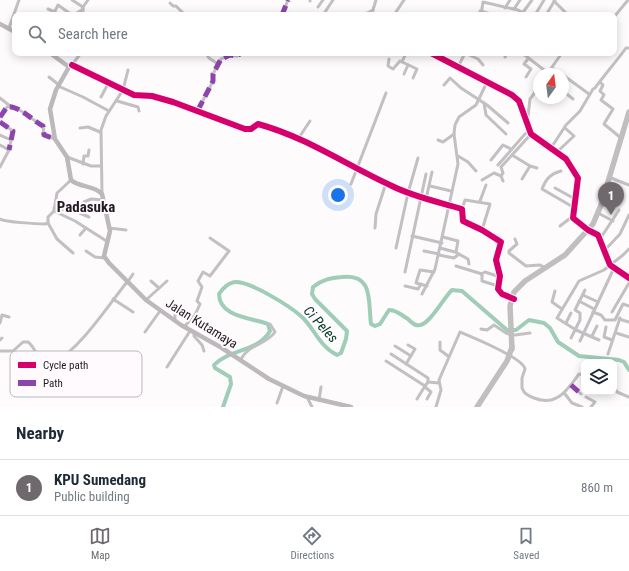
<!DOCTYPE html>
<html lang="en">
<head>
<meta charset="utf-8">
<style>
  :root { --surface:#fff; --page:#f6f6f7; --text:#1f2937; --muted:#747a83; --line:#e0e1e3; --accent:#6f696e }
  body { margin:0; font-family:"Roboto Condensed",sans-serif; background:var(--page); color:var(--text) }
  .controls { position:absolute; right:12px; bottom:12px; display:grid; overflow:hidden; border-radius:8px; box-shadow:0 2px 10px #0003 }
  .controls button { width:36px; height:36px; display:grid; place-items:center; padding:0; border:0; border-bottom:1px solid var(--line); background:var(--surface); color:var(--text); font:20px sans-serif }
  .compass { position:absolute; left:533px; top:68px; width:36px; height:36px; border-radius:50%; background:var(--surface); box-shadow:0 2px 10px #0003; rotate:14deg }
  .you { position:absolute; left:338px; top:195px; width:14px; height:14px; margin:-10px; border:3px solid #fff; border-radius:50%; background:#1a73e8; box-shadow:0 0 0 6px #1a73e833 }
  .badge { display:grid; place-items:center; width:26px; height:26px; border-radius:50%; background:var(--accent); color:#fff; font-size:13px; font-weight:700 }
  .pin { position:absolute; translate:-50% -33px; filter:drop-shadow(0 1px 2px #0008) }
  .pin::after { content:''; position:absolute; top:21px; width:14px; height:12px; background:inherit; clip-path:polygon(0 0,100% 0,50% 100%) }
  .list { margin:0; padding:0; list-style:none }
  h2 { display:flex; justify-content:space-between; align-items:center; height:52px; margin:0; padding:0 16px; font-size:17px }
  h2 small { font-size:13px; font-weight:400; color:var(--muted) }
  .list li { display:grid; grid-template-columns:26px 1fr auto; gap:12px; align-items:center; box-sizing:border-box; height:56px; padding:0 16px; border-top:1px solid var(--line) }
  .list b { display:block; font-size:15px; white-space:nowrap }
  .list p { margin:0; font-size:13px; white-space:nowrap; color:var(--muted) }
  .list em { font-size:13px; font-style:normal; color:var(--muted) }
  .icon { flex:none; width:22px; height:22px; fill:none; stroke:currentColor; stroke-width:2; stroke-linecap:round; stroke-linejoin:round }
  .map { position:relative; flex:none; width:629px; height:407px; overflow:hidden }
  .search { position:absolute; background:var(--surface); box-shadow:0 2px 10px #0003; left:12px; right:12px; top:12px; height:44px; display:flex; align-items:center; gap:10px; box-sizing:border-box; padding:0 14px; border-radius:8px; color:var(--muted); font-size:15px }
  .sheet { height:108px; background:var(--surface) }
  nav { display:flex; justify-content:space-around; align-items:center; box-sizing:border-box; height:56px; border-top:1px solid var(--line); background:var(--surface); font-size:11px; color:var(--muted) }
  nav a { display:grid; justify-items:center; gap:2px }
  nav .on { color:var(--accent) }
  .map>svg:first-child { display:block }
</style>
</head>
<body>
<div class="map">
<svg width="629" height="407" viewBox="0 0 629 407">
  <rect width="100%" height="100%" fill="#fdfbfc"/>
  <g fill="none" stroke-linecap="round" stroke-linejoin="round">
    <path stroke="#a0cdb8" stroke-width="4" d="M223 407 231 384 230 377 215 368 214 365C229 349 258 352 270 331L268 324C252 318 219 317 219 294 222 289 229 282 236 282 251 282 290 306 302 317 314 328 320 347 337 355L341 353 346 339 347 331 315 299 312 294 313 287C323 279 331 278 342 277 374 273 368 302 371 324L375 326 380 324 389 310C397 310 401 315 408 319 410 321 413 324 416 325 428 329 443 298 452 290L462 291 507 330H516L529 320 544 323 550 328 558 342 579 356 619 360 624 362 629 370"/>
    <g stroke="#c2c0c2" stroke-width="3">
      <path d="M72 0 83 7V15"/>
      <path d="M310 1V0"/>
      <path d="M554 1 568 15"/>
      <path d="M170 3 173 6H176L185 15"/>
      <path d="M83 7 88 0"/>
      <path d="M318 7 323 0"/>
      <path d="M505 8 510 0"/>
      <path d="M48 9 55 12"/>
      <path d="M514 9 520 0"/>
      <path d="M480 11 495 15"/>
      <path d="M325 12 333 0"/>
      <path d="M53 15 58 5 72 15"/>
      <path d="M74 15 83 9"/>
      <path d="M282 15 288 0"/>
      <path d="M363 15 373 10"/>
      <path d="M373 15 372 13 376 0"/>
      <path d="M394 15 404 0"/>
      <path d="M481 15 483 2 518 10 527 15"/>
      <path d="M521 15 532 0"/>
      <path d="M535 15 544 0"/>
      <path d="M546 15 555 0"/>
      <path d="M614 17 628 0"/>
      <path d="M9 28 19 0"/>
      <path d="M206 53 209 58 218 64"/>
      <path d="M431 53 512 95 519 101 531 134 566 159 578 178 573 218 588 230 598 235 610 265 629 278"/>
      <path d="M465 53 478 59 483 65"/>
      <path d="M522 53 548 73"/>
      <path d="M505 57 507 53"/>
      <path d="M389 59 388 66 393 69 400 61 417 69 413 78"/>
      <path d="M402 62 406 53"/>
      <path d="M72 65 134 95 152 96 173 102 245 129H251L258 124C306 137 348 166 392 186 414 197 439 202 462 209L463 221 482 230 501 242 496 260 500 276 498 289 500 292 512 299"/>
      <path d="M71 66 81 53"/>
      <path d="M458 67 465 53"/>
      <path d="M552 68 561 74"/>
      <path d="M404 74 408 65"/>
      <path d="M547 74 562 53"/>
      <path d="M563 75 589 94"/>
      <path d="M49 77 59 85"/>
      <path d="M526 77 531 69 524 64 528 59"/>
      <path d="M600 82 603 85 600 91 604 95 601 100 613 109 604 124 621 138"/>
      <path d="M444 85 450 78 461 88 487 105 508 123"/>
      <path d="M58 86 83 97 109 111"/>
      <path d="M563 91 573 99"/>
      <path d="M101 97 109 82"/>
      <path d="M0 98 10 106"/>
      <path d="M117 101 138 107 139 111"/>
      <path d="M484 103 486 115 506 134"/>
      <path d="M198 110 213 81V74L221 59 230 55 237 56 241 53"/>
      <path d="M0 117 7 107C17 104 33 121 43 126L44 135 55 139"/>
      <path d="M0 122 13 131 9 150 0 167"/>
      <path d="M527 125 530 99 539 87"/>
      <path d="M80 128 88 127 100 132"/>
      <path d="M0 135 11 140"/>
      <path d="M298 139 310 121"/>
      <path d="M438 140 443 142 454 134"/>
      <path d="M0 145 9 150"/>
      <path d="M551 148 566 125 580 111 593 89 595 88C605 74 616 62 626 48H629"/>
      <path d="M557 152 574 136 565 128"/>
      <path d="M458 156 468 162 476 171"/>
      <path d="M67 157 91 166H101"/>
      <path d="M491 160 503 145 511 149"/>
      <path d="M83 164 84 156H88L89 150"/>
      <path d="M498 165 525 134 530 131"/>
      <path d="M530 166 537 168"/>
      <path d="M561 171C550 174 546 179 542 189L573 207"/>
      <path d="M501 176 503 173 501 167 512 155"/>
      <path d="M609 177 629 185"/>
      <path d="M522 179 530 166 512 155 531 134"/>
      <path d="M71 180 57 193 54 211 75 221 108 242"/>
      <path d="M482 180 494 173 501 176 503 181"/>
      <path d="M351 184 386 93"/>
      <path d="M430 186 451 191"/>
      <path d="M555 188 575 199"/>
      <path d="M102 194 101 130 106 116 123 90 128 70"/>
      <path d="M426 199 432 172"/>
      <path d="M480 201 486 185"/>
      <path d="M84 202 91 199 104 200"/>
      <path d="M54 208 75 211 89 217"/>
      <path d="M462 209 465 200 490 204 482 230"/>
      <path d="M598 213 613 221"/>
      <path d="M0 219C4 222 38 224 45 224L48 223V217L54 211"/>
      <path d="M48 223 57 239 73 253"/>
      <path d="M560 226 573 216"/>
      <path d="M109 228 126 230"/>
      <path d="M375 228 376 214 386 183"/>
      <path d="M80 235 86 228"/>
      <path d="M412 236 442 243"/>
      <path d="M443 237 458 241 456 252"/>
      <path d="M515 239 517 244 509 251V253L526 266 540 265 546 268"/>
      <path d="M600 239 619 210"/>
      <path d="M396 248 408 193 418 158"/>
      <path d="M440 248 455 252 468 259 469 264"/>
      <path d="M86 251 95 257 105 258"/>
      <path d="M424 251 439 254"/>
      <path d="M604 251 620 234 629 215"/>
      <path d="M439 255 454 258 459 254"/>
      <path d="M456 266 482 274V281L498 286"/>
      <path d="M405 272 426 174"/>
      <path d="M481 274 485 272 500 277"/>
      <path d="M151 281 159 288"/>
      <path d="M127 283 133 274"/>
      <path d="M405 286 418 289 421 284"/>
      <path d="M427 286 416 283 420 270 434 272"/>
      <path d="M555 291 552 302 562 309"/>
      <path d="M422 294 435 269 458 164 454 134 455 125 459 117 476 105 487 82"/>
      <path d="M583 295 598 302"/>
      <path d="M113 299 133 312"/>
      <path d="M146 300 167 281"/>
      <path d="M579 301 594 309"/>
      <path d="M593 312 601 315 605 320H615L623 304 629 306"/>
      <path d="M612 312 629 283"/>
      <path d="M619 319 629 322"/>
      <path d="M175 321V311"/>
      <path d="M0 323 2 315 9 317"/>
      <path d="M566 323 571 313"/>
      <path d="M184 327 195 315 200 304 197 301 202 287 198 281 203 272 210 276 229 251 210 238"/>
      <path d="M606 327 604 337 612 340"/>
      <path d="M481 329 487 330 494 325 506 333 512 335"/>
      <path d="M145 332 160 311"/>
      <path d="M194 332V336L202 345 204 351"/>
      <path d="M616 333 629 337"/>
      <path d="M515 335 530 333"/>
      <path d="M592 336 597 326"/>
      <path d="M571 338 580 320V313L575 310 585 290"/>
      <path d="M0 340 2 338"/>
      <path d="M599 340 576 330 557 318 579 281 604 270 623 255 629 249"/>
      <path d="M580 341 614 268"/>
      <path d="M440 342V350L448 356"/>
      <path d="M395 346 411 356"/>
      <path d="M0 351H13L23 342H28C37 348 38 366 51 366 83 345 104 311 127 282"/>
      <path d="M391 354 428 378V382L439 383"/>
      <path d="M608 354 620 318"/>
      <path d="M241 359C249 344 266 345 275 332L270 324"/>
      <path d="M386 361 425 386 428 382"/>
      <path d="M406 364 415 349 408 345"/>
      <path d="M167 367 190 331"/>
      <path d="M571 385 581 394"/>
      <path d="M614 385 617 392 629 397"/>
      <path d="M425 387 431 392 427 399"/>
      <path d="M565 394 572 403 582 407"/>
      <path d="M307 397 312 407"/>
      <path d="M586 397 595 402 591 407"/>
      <path d="M417 399 425 386"/>
      <path d="M319 400 321 387"/>
      <path d="M277 403 283 386"/>
      <path d="M436 407 441 390 439 380 460 332C472 337 523 358 525 369L522 378V388C524 394 529 396 534 398 557 407 567 390 579 374L584 375"/>
    </g>
    <g stroke="#bcb8bb" stroke-width="4.5">
      <path d="M0 24 15 32"/>
      <path d="M50 53 69 67 56 90 50 109 55 139 67 157 71 180C80 188 94 185 102 194L110 231 104 256 109 263 146 300 181 325 222 348 269 379 304 396 351 407"/>
    </g>
    <g stroke="#c1bec0" stroke-width="5.5">
      <path d="M512 349 510 306 514 292 525 281 565 255 593 224 601 205 629 112"/>
      <path d="M477 407 507 361 512 347"/>
    </g>
    <g stroke="#8e44ad" stroke-width="5" stroke-dasharray="10 5" stroke-linecap="butt">
      <path d="M282 15 288 0"/>
      <path d="M559 53 561 54"/>
      <path d="M198 110 213 81V74L221 59 230 55 237 56 241 53"/>
      <path d="M0 117 7 107C17 104 33 121 43 126L44 135 55 139"/>
      <path d="M0 122 13 131 9 150"/>
      <path d="M571 385 581 394"/>
    </g>
    <defs>
      <g id="cycleway">
        <path d="M431 53 512 95 519 101 531 134 566 159 578 178 573 218 588 230 598 235 610 265 629 278"/>
        <path d="M72 65 134 95 152 96 173 102 245 129H251L258 124C306 137 348 166 392 186 414 197 439 202 462 209L463 221 482 230 501 242 496 260 500 276 498 289 502 294 514 299"/>
      </g>
    </defs>
    <use href="#cycleway" stroke="#fefafd" stroke-width="8"/>
    <use href="#cycleway" stroke="#d6006c" stroke-width="6"/>
  </g>
  <g text-anchor="middle" stroke-width="4" stroke-linejoin="round" paint-order="stroke">
    <g font-size="13" fill="#221b21" stroke="#fefafd">
      <text transform="translate(202 323) rotate(32)" y="5">Jalan Kutamaya</text>
    </g>
    <g font-size="14" font-style="italic" fill="#003a26" stroke="#fefafd">
      <text transform="translate(321 324) rotate(48)" y="5">Ci Peles</text>
    </g>
    <g font-size="15" font-weight="bold" fill="#221b21" stroke="#fefafd">
      <text x="86" y="212">Padasuka</text>
    </g>
  </g>
  <rect x="10" y="351" width="132" height="46" rx="6" fill="#fefafd" stroke="#bcb7bb" stroke-width="1"/>
  <rect x="18" y="362" width="18" height="6" fill="#d6006c"/>
  <rect x="18" y="380" width="18" height="6" fill="#8e44ad"/>
  <g font-size="11" fill="#221b21">
    <text x="43" y="369">Cycle path</text>
    <text x="43" y="387">Path</text>
  </g>
</svg>
<div class="controls">
<button><svg class="icon" aria-label="layers" viewBox="0 0 24 24"><path d="M12 4l9 5-9 5-9-5zM3 14l9 5 9-5"/></svg></button>
</div>
<svg class="compass" viewBox="-18 -18 36 36"><path d="M0-13l5 13h-10z" fill="#e53935"/><path d="M0 13l5-13h-10z" fill="#747a83"/></svg>
<div class="you"></div>
<div class="pin badge" style="left:611px;top:215px">1</div>
<div class="search"><svg class="icon" aria-label="search" viewBox="0 0 24 24"><circle cx="10" cy="10" r="6"/><path d="M15 15l6 6"/></svg>Search here</div>
</div>
<section class="sheet">
<h2>Nearby<small></small></h2>
<ul class="list">
<li><span class="badge">1</span><div><b>KPU Sumedang</b><p>Public building</p></div><em>860 m</em></li>
</ul>
</section>
<nav>
<a class="on"><svg class="icon" aria-label="map" viewBox="0 0 24 24"><path d="M3 6l6-2 6 2 6-2v14l-6 2-6-2-6 2zM9 4v14M15 6v14"/></svg>Map</a>
<a><svg class="icon" aria-label="directions" viewBox="0 0 24 24"><path d="M12 3l9 9-9 9-9-9zM9 14v-3h6M13 9l2 2-2 2"/></svg>Directions</a>
<a><svg class="icon" aria-label="saved" viewBox="0 0 24 24"><path d="M7 4h10v16l-5-4-5 4z"/></svg>Saved</a>
</nav>
</body>
</html>
